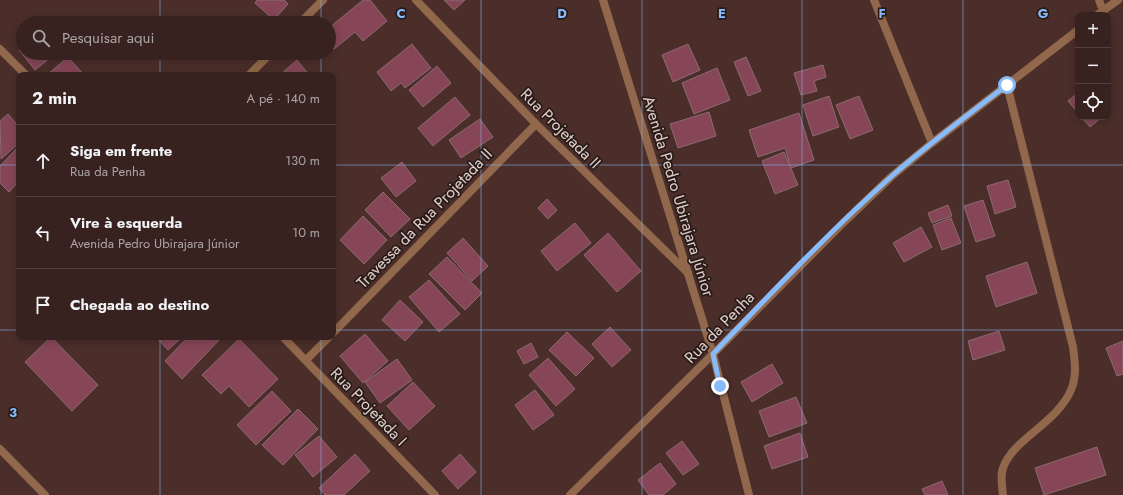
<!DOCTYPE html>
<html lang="pt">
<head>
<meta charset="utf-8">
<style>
  :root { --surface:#382220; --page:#3f2a29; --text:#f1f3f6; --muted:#aba4a5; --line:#523f3e }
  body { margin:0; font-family:Jost,sans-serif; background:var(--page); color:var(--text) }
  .controls { position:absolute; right:12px; top:12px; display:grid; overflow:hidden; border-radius:8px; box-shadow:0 2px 10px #0003 }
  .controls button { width:36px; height:36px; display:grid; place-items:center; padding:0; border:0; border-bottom:1px solid var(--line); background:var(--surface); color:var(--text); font:20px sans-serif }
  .stop { position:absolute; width:12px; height:12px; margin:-9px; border:3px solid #87bbfb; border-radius:50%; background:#fff }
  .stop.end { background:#87bbfb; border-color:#fff; box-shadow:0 1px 4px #0008 }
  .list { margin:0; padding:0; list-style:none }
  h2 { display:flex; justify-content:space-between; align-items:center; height:52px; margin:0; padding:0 16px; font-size:17px }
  h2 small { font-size:13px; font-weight:400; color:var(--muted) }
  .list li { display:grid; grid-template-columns:26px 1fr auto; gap:12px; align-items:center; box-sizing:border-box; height:72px; padding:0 16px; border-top:1px solid var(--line) }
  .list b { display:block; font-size:15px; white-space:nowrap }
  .list p { margin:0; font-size:13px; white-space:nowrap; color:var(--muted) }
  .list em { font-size:13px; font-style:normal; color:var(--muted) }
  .icon { flex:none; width:22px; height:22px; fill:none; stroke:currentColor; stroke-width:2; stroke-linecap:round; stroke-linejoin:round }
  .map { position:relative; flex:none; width:1123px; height:495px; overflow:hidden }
  .search { position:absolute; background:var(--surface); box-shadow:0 2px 10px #0003; left:16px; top:16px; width:320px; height:44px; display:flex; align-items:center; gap:10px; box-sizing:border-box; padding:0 14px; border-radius:22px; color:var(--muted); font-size:15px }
  .panel { position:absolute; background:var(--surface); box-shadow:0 2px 10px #0003; left:16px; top:72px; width:320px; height:268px; border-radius:8px }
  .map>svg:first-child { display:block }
</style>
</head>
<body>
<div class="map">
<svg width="1123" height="495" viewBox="0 0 1123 495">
  <rect width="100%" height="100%" fill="#4b2e2a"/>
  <g fill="#864658" stroke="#8b6a72">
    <path d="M257 0H284L288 4 274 20 255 3Z"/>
    <path d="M363 0H370L387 21 363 41 355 32 334 49 329 42V28Z"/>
    <path d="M444 0H465L454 10Z"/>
    <path d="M412 44 431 68 405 88 401 83 391 91 377 72Z"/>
    <path d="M688 44 700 70 673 82 662 55Z"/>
    <path d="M23 47V53H56L35 70 19 50Z"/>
    <path d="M68 57 84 75H47Z"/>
    <path d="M746 57 761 91 748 96 734 62Z"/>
    <path d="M297 60 309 75H280Z"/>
    <path d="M823 65 826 77 814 81 817 91 801 95 794 73Z"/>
    <path d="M437 66 451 83 423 107 409 90Z"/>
    <path d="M717 68 730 100 694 114 682 83Z"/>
    <path d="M1078 93V113L1068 101Z"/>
    <path d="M829 96 839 127 813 136 803 105Z"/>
    <path d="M859 96 873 130 850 139 836 105Z"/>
    <path d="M455 97 470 115 433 146 418 128Z"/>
    <path d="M709 112 716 136 678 148 670 124Z"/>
    <path d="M799 113 814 160 791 168 785 148 758 157 749 130Z"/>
    <path d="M8 114 19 127V143L1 159 0 121Z"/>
    <path d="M1081 117H1102L1090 127Z"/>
    <path d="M480 119 493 137 461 158 449 140Z"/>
    <path d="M19 146V186L17 183 9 192 0 183V166Z"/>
    <path d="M784 152 798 185 775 194 762 161Z"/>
    <path d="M402 162 416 181 396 197 381 178Z"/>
    <path d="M1008 180 1016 207 995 214 987 186Z"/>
    <path d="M383 192 410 219 391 237 365 210Z"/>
    <path d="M547 199 557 210 548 219 538 208Z"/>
    <path d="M983 200 995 236 976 242 964 206Z"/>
    <path d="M948 205 952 216 932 223 928 213Z"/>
    <path d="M363 216 387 240 364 264 340 240Z"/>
    <path d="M951 218 961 243 942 250 933 225Z"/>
    <path d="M575 223 591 243 557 271 541 251Z"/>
    <path d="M921 227 932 247 904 262 893 243Z"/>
    <path d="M608 233 641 271 617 292 584 255Z"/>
    <path d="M463 238 488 266 472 281 447 253Z"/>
    <path d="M447 257 482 293 465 310 429 274Z"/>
    <path d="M1027 262 1037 293 996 307 986 276Z"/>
    <path d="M429 280 460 314 439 332 409 297Z"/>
    <path d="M400 300 423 322 405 341 382 320Z"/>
    <path d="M610 327 631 350 612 367 592 344Z"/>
    <path d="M999 331 1005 350 973 360 968 341Z"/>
    <path d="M567 332 594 358 576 376 549 350Z"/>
    <path d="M365 334 388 361 363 383 340 356Z"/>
    <path d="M51 337 98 385 72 411 25 362Z"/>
    <path d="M156 337H182L168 350Z"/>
    <path d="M188 337 221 338 182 379 165 361Z"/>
    <path d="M239 339 278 379 249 407 229 386 221 394 202 375Z"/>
    <path d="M1123 341V374L1117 376 1106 348Z"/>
    <path d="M531 343 538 357 524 364 517 351Z"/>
    <path d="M548 358 575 389 556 406 529 375Z"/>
    <path d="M397 359 412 380 380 403 365 382Z"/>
    <path d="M772 364 783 383 752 402 741 382Z"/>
    <path d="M413 382 435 406 409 430 387 406Z"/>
    <path d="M535 390 554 415 533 430 515 405Z"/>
    <path d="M272 391 291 411 256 445 237 425Z"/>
    <path d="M796 397 807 423 769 437 759 411Z"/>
    <path d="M298 409 318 429 283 465 262 445Z"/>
    <path d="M800 433 808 457 772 469 764 446Z"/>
    <path d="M319 436 337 457 313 477 295 455Z"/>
    <path d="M682 441 699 464 683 475 666 453Z"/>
    <path d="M1097 447 1106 475 1044 495 1035 468Z"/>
    <path d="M355 454 370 471 344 495H325L319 488Z"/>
    <path d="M460 454 476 472 458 489 442 471Z"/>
    <path d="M660 463 676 484 663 495H649L638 480Z"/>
    <path d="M942 481 948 495H925L922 489Z"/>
  </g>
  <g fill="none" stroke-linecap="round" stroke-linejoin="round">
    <g stroke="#91684b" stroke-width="8">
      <path d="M416 0 536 124 688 273"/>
      <path d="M603 0 713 354 749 495"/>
      <path d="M874 0 932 143"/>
      <path d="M1099 0 1103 11"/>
      <path d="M1097 15 1118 0"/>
      <path d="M300 23 323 0"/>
      <path d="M0 49 26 75"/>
      <path d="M249 75 271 53"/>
      <path d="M333 333 536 124"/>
      <path d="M283 337 435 495"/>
      <path d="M306 360 329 337"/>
      <path d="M0 449 45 495"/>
      <path d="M570 495 713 354 843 223 892 176 932 143 1078 30"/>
      <path d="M1003 495C1002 486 1000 476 1003 468 1013 439 1057 423 1071 390 1077 376 1075 362 1073 347L1007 85"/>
    </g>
  </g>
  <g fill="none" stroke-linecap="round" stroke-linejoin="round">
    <path stroke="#87bbfb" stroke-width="5" d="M720 386 713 354C771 293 830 231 893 175 930 143 969 114 1007 85"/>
  </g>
  <path fill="none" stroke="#87bbfb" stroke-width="1" stroke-opacity="0.55" d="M160 0V23M321 0V23M481 0V495M642 0V495M802 0V495M963 0V495M160 53V75M321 53V75M0 165H19M333 165H1123M0 330H19M333 330H1123M160 337V495M321 337V495"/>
  <g text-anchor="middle" stroke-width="3.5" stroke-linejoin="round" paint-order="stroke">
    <g font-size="16" fill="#e1cecb" stroke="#281b18">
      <text transform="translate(561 128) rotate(45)" y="6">Rua Projetada II</text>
      <text transform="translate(679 196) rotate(73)" y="6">Avenida Pedro Ubirajara Júnior</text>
      <text transform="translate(424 218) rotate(-46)" y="6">Travessa da Rua Projetada II</text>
      <text transform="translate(719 327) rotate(-46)" y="6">Rua da Penha</text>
      <text transform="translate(369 406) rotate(46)" y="6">Rua Projetada I</text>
    </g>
  </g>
  <g font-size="13" text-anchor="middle" font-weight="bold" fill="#87bbfb" stroke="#281b18" stroke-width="3.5" stroke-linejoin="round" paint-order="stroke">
    <text x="401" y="18">C</text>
    <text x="562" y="18">D</text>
    <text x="722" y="18">E</text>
    <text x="882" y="18">F</text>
    <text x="1043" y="18">G</text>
    <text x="13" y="417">3</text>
  </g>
</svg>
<div class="controls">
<button>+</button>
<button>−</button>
<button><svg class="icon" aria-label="locate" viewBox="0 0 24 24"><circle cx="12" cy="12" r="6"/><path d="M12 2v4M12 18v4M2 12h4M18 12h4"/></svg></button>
</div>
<div class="stop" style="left:1007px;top:85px"></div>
<div class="stop end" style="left:720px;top:386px"></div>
<div class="search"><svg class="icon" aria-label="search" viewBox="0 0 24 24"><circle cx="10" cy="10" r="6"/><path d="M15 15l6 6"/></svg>Pesquisar aqui</div>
<section class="panel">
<h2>2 min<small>A pé · 140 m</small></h2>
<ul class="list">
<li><svg class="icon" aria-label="ahead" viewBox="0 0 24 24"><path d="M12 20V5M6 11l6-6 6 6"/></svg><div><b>Siga em frente</b><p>Rua da Penha</p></div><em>130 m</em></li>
<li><svg class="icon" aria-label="left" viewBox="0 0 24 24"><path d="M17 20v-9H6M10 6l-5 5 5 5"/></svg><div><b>Vire à esquerda</b><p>Avenida Pedro Ubirajara Júnior</p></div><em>10 m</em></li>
<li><svg class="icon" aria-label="arrive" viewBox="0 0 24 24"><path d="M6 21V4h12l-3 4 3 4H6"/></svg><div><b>Chegada ao destino</b></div></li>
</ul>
</section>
</div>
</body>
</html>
